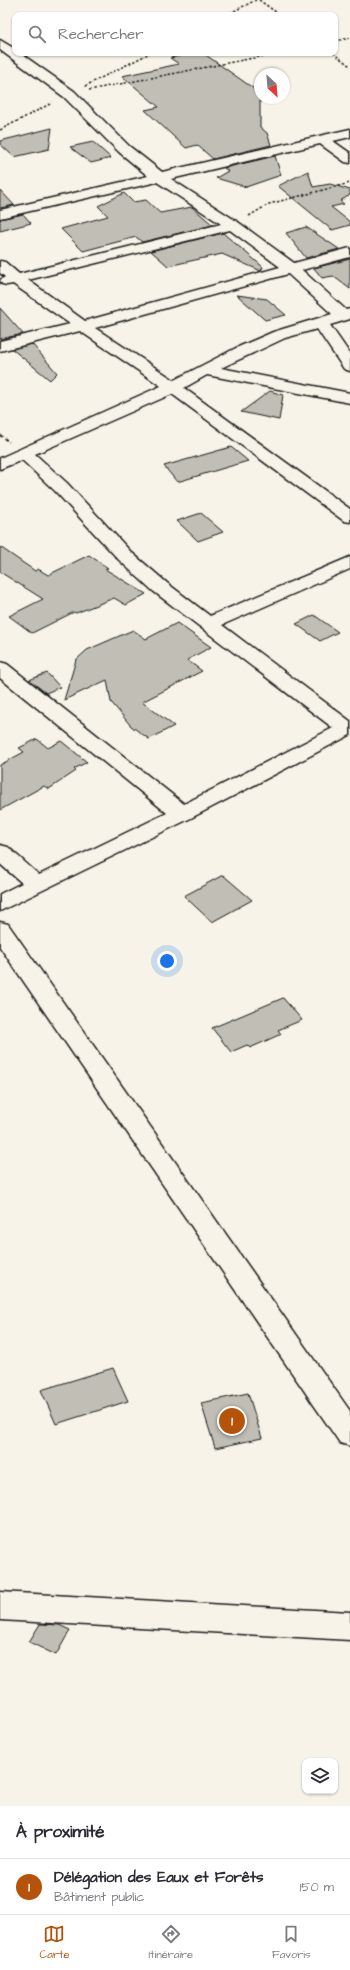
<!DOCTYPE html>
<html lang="fr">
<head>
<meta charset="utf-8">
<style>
  :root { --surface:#fff; --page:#f7f7f7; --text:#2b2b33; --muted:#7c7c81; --line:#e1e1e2; --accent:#b45309 }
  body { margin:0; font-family:"Architects Daughter",sans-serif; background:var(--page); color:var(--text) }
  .controls { position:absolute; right:12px; bottom:12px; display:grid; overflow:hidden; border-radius:8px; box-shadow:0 1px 3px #0004 }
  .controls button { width:36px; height:36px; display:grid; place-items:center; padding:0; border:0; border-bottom:1px solid var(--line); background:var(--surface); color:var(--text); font:20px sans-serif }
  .compass { position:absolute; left:254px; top:68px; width:36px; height:36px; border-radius:50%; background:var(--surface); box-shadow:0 1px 3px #0004; rotate:154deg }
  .you { position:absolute; left:167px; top:961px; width:14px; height:14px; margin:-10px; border:3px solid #fff; border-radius:50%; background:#1a73e8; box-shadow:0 0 0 6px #1a73e833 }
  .badge { display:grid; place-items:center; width:26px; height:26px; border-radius:50%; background:var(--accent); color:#fff; font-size:13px; font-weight:700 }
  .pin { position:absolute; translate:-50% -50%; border:2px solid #fff; box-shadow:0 1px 4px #0006 }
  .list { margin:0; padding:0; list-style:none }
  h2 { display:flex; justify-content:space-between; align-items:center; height:52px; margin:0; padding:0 16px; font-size:17px }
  h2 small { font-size:13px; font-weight:400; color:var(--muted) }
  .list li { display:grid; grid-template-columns:26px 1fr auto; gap:12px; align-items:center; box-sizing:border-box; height:56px; padding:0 16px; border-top:1px solid var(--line) }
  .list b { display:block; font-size:15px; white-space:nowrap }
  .list p { margin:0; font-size:13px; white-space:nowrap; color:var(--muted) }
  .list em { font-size:13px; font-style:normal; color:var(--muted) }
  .icon { flex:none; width:22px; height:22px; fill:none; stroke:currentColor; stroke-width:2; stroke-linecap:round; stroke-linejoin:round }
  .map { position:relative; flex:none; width:350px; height:1806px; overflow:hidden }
  .search { position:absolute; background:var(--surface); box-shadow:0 1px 3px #0004; left:12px; right:12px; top:12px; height:44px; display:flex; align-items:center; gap:10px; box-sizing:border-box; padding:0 14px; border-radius:8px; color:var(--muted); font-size:15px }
  .sheet { height:108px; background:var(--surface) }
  nav { display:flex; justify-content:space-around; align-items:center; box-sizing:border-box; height:56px; border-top:1px solid var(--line); background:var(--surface); font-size:11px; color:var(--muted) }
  nav a { display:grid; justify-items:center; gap:2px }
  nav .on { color:var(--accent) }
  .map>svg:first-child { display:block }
</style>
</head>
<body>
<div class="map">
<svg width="350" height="1806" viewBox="0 0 350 1806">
  <rect width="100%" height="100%" fill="#f7f3e8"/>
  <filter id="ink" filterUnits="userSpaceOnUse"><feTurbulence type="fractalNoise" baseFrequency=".025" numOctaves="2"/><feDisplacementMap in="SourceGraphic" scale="8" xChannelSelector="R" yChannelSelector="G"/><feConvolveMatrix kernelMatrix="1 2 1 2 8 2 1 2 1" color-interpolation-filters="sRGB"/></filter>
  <g filter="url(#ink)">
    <g fill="#c0beb5" stroke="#1c1c1c">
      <path d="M194 53H203L260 93V127L267 133 271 145 213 159 197 145 186 148 145 110 159 107 122 76 179 64 170 58Z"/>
      <path d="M52 128 49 149 14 157 0 144V141Z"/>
      <path d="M93 142 111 158 91 163 70 147Z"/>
      <path d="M275 156 281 175 246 187 216 178 228 171 224 168Z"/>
      <path d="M308 171 313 187 330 184 350 190V195L340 201 344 204 331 207 350 222V225L332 230 278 186Z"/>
      <path d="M0 190 14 205 0 208Z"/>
      <path d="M124 193 133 202 146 200 160 213 192 207 213 225 142 242 136 237 83 251 61 229 108 216 98 206Z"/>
      <path d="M23 214 31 223 0 231V219Z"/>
      <path d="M306 227 339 249 306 258 286 233Z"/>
      <path d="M223 233 263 267 261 271 222 254 168 266 151 251Z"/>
      <path d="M350 259V289L333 276 322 278 314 268Z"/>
      <path d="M237 295 267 299 286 315 265 320Z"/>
      <path d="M0 308 23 334 0 339Z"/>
      <path d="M32 344 57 373 50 380 12 349Z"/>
      <path d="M270 391 283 395 279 420 241 412Z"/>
      <path d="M231 447 248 461 177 482 164 466Z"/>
      <path d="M201 513 223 532 198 541 177 521Z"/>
      <path d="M0 547 35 571 38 569 48 575 89 555 108 568 105 569 146 594 126 605 114 598 76 613 74 612 32 633 9 616 43 599 0 572Z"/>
      <path d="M314 615 338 632 320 641 296 624Z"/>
      <path d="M177 623 211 647 187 660 202 671 142 702 174 726 149 739 131 726 111 702 107 680 64 700 76 660 87 650 133 630 146 639Z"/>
      <path d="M47 673 60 687 46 693 29 680Z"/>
      <path d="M37 739 48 748 61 741 87 762 74 769 76 771 49 789 44 786 0 810V765L24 752 19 748Z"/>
      <path d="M223 875 252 900 212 922 184 896Z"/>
      <path d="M283 998 302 1020 278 1030 281 1034 250 1048 247 1045 231 1052 212 1028Z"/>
      <path d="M113 1368 128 1401 56 1424 41 1390Z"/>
      <path d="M248 1393 262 1438 215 1448 201 1403Z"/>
      <path d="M40 1624 59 1625 70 1630 56 1655 29 1642Z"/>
    </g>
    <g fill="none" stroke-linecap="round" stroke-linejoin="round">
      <defs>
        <g id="minor">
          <path d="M0 40 15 49V53H20L74 91 129 146 162 172 350 129V137L333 141 350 153V163L345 162 320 144 171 179 238 222 294 263 350 248V257L302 270 346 310 350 309V319L330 325 350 354V371L344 369 317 329 285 338 221 368 350 393V403L207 375 184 388 350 509V522L344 521 172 394 35 454 67 483 131 552 167 583 210 616 350 557V569L222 625 350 721V735L189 819 0 911V894L22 883 0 864V845L8 847 39 875 167 813 0 678V662L7 664 184 804 333 728 153 591 119 560 55 491 22 460 0 469V458L161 386 80 331 0 351V341L70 324 13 284 7 285 2 284 0 280 5 277 0 273V261L5 262 19 274 221 224 157 182 0 218V210L148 176 119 152 64 97 0 50ZM230 230 280 267 85 321 28 280ZM288 274 332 314 273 332 236 348 174 380 95 328Z"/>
          <path d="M0 922 8 924 350 1411V1446L340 1443 0 947Z"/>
          <path d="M0 1592 350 1612V1640L0 1620Z"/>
        </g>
      </defs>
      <use href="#minor" stroke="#1c1c1c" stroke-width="3"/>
      <g stroke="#1c1c1c" stroke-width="1.5" stroke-dasharray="2.5 2" stroke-linecap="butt">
        <path d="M259 0 280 15"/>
        <path d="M226 15 256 0"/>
        <path d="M335 41 350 38"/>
        <path d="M333 53 350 66"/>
        <path d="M85 86 150 53"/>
        <path d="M89 90 279 53"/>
        <path d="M0 130 52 103"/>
        <path d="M249 216 269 204 350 183"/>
      </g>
      <path stroke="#1c1c1c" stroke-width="2" stroke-dasharray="3 2.5" stroke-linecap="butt" d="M0 435 9 442"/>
      <use href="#minor" fill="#f7f3e8" fill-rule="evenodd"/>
    </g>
  </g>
</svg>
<div class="controls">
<button><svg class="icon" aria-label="layers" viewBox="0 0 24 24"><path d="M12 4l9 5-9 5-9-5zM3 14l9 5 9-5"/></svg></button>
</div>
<svg class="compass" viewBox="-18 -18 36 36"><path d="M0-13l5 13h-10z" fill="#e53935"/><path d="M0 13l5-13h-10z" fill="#7c7c81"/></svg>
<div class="you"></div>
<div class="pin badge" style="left:232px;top:1421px">1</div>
<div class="search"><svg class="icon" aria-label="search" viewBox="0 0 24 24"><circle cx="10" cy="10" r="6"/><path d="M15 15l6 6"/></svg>Rechercher</div>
</div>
<section class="sheet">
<h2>À proximité<small></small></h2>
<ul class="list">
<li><span class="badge">1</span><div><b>Délégation des Eaux et Forêts</b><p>Bâtiment public</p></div><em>150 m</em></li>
</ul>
</section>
<nav>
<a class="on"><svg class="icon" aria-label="map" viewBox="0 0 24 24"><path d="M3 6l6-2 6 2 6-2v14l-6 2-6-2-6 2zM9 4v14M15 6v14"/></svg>Carte</a>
<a><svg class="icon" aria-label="directions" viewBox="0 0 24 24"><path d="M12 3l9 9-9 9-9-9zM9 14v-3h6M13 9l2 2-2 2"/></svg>Itinéraire</a>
<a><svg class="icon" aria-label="saved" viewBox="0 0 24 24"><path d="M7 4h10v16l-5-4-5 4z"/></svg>Favoris</a>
</nav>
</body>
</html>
